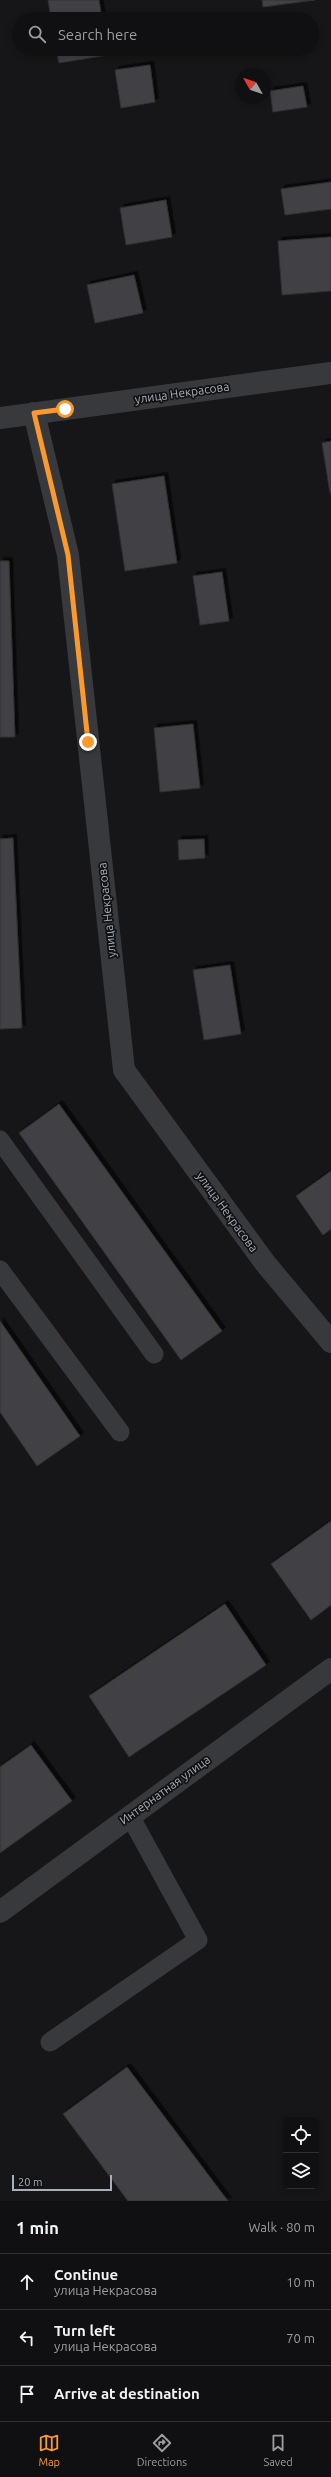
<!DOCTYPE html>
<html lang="en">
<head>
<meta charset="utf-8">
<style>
  :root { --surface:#101012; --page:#1e1e20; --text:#f1f3f6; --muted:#9c9d9f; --line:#303032; --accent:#fb9a2b }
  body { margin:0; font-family:Ubuntu,sans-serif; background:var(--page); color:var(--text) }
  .controls { position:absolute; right:12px; bottom:12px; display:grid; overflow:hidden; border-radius:6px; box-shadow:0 2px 6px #0003 }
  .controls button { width:36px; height:36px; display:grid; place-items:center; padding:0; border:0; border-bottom:1px solid var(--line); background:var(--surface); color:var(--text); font:20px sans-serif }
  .compass { position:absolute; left:235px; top:68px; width:36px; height:36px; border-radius:50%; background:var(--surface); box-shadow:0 2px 6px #0003; rotate:310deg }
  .scale { position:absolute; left:12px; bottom:10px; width:100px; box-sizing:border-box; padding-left:4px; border:2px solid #a7afb9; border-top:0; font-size:11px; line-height:14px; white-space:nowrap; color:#a7afb9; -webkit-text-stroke:3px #111113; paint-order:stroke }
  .stop { position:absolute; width:12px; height:12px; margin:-9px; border:3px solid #fb9a2b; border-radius:50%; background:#fff }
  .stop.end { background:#fb9a2b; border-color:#fff; box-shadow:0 1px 4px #0008 }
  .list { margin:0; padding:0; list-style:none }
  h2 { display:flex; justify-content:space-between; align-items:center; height:52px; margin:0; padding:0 16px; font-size:17px }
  h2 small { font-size:13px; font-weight:400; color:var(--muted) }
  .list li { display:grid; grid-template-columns:26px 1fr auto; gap:12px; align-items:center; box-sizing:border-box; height:56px; padding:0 16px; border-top:1px solid var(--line) }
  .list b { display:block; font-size:15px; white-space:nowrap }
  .list p { margin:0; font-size:13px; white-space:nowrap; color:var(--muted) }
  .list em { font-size:13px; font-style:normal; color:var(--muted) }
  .icon { flex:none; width:22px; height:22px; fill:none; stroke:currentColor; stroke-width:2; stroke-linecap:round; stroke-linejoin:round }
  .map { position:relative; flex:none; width:331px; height:2201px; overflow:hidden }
  .search { position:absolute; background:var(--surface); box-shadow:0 2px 6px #0003; left:12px; right:12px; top:12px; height:44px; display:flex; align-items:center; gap:10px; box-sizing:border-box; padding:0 14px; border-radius:22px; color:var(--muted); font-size:15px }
  .sheet { height:220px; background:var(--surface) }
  nav { display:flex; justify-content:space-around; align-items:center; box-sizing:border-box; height:56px; border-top:1px solid var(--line); background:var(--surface); font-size:11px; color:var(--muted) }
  nav a { display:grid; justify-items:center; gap:2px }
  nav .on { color:var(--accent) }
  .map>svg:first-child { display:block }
</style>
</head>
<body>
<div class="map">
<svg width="331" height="2201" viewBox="0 0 331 2201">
  <defs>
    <filter id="shadow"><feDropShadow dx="3.5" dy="-3.5" stdDeviation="0" flood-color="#0009"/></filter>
  </defs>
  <rect width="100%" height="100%" fill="#161618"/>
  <g fill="#404145" stroke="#303034" filter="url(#shadow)">
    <path d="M48 0H99L102 19H51Z"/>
    <path d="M262 0H315L263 7Z"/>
    <path d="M56 49H107L108 55 59 63Z"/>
    <path d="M150 65 155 102 121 108 115 70Z"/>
    <path d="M303 86 307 107 273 112 270 91Z"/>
    <path d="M331 182V209L285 215 281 189Z"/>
    <path d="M166 200 172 237 126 245 120 208Z"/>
    <path d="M331 237V291L282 295 278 241Z"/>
    <path d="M134 275 143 313 95 323 87 285Z"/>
    <path d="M331 441V493H330L322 443Z"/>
    <path d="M164 476 177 563 125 571 112 484Z"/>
    <path d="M0 561H9L15 737H0Z"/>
    <path d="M222 572 229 621 200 625 193 576Z"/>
    <path d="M193 724 200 788 160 792 154 728Z"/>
    <path d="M13 838 22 1028 0 1029V839Z"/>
    <path d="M204 839 205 858 179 860 178 840Z"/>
    <path d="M230 965 241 1034 204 1040 193 970Z"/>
    <path d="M59 1104 222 1331 181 1360 19 1133Z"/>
    <path d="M331 1171V1229L323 1235 296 1196Z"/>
    <path d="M0 1321 80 1436 37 1466 0 1412Z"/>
    <path d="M331 1521V1605L311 1620 271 1564Z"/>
    <path d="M225 1604 266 1665 129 1757 89 1696Z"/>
    <path d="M31 1745 72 1801 0 1853V1767Z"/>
    <path d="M127 2067 228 2201H128L63 2114Z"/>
  </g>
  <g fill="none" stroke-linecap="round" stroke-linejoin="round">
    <g stroke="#37393d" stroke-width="19">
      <path d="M0 1140 154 1354"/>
      <path d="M0 1270 120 1432"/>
      <path d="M50 2042 198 1940 130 1816"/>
    </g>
    <g stroke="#37393d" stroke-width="22">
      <path d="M34 413 68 555 124 1070 265 1263 331 1342"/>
      <path d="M0 418 331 373"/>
      <path d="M0 1912 331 1669"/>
    </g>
  </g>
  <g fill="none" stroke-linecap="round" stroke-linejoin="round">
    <path stroke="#fb9a2b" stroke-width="5" d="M65 409 34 413 68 555 88 742"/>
  </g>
  <g text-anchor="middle" stroke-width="3.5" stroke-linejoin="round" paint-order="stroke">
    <g font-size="12" fill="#a7afb9" stroke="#111113">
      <text transform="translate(182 393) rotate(-8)" y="4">улица Некрасова</text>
      <text transform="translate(107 910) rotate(-96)" y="4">улица Некрасова</text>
      <text transform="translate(227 1212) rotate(54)" y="4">улица Некрасова</text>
      <text transform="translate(165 1790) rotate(-36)" y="4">Интернатная улица</text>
    </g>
  </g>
</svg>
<div class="controls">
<button><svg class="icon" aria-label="locate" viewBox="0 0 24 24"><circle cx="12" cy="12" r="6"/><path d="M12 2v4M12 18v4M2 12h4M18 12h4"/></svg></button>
<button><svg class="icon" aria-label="layers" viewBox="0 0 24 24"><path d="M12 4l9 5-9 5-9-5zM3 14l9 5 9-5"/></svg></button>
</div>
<svg class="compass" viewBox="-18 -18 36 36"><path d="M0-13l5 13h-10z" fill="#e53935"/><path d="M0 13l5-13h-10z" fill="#9c9d9f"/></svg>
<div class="scale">20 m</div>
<div class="stop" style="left:65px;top:409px"></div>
<div class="stop end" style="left:88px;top:742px"></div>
<div class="search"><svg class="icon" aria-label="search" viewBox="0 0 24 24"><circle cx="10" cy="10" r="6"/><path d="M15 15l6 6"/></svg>Search here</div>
</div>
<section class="sheet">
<h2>1 min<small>Walk · 80 m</small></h2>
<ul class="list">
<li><svg class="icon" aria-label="ahead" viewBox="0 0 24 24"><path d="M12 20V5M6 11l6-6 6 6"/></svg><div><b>Continue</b><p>улица Некрасова</p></div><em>10 m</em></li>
<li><svg class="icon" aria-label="left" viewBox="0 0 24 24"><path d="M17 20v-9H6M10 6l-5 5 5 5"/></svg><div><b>Turn left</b><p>улица Некрасова</p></div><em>70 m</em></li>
<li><svg class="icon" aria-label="arrive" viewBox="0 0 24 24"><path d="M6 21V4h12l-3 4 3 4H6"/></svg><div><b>Arrive at destination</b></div></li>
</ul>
</section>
<nav>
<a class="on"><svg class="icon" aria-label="map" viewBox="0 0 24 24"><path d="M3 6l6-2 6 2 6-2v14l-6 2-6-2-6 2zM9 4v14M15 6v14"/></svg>Map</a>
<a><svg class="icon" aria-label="directions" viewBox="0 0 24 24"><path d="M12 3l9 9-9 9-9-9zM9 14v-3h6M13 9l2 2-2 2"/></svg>Directions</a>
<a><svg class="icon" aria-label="saved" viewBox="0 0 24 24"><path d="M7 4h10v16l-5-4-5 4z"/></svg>Saved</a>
</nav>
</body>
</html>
